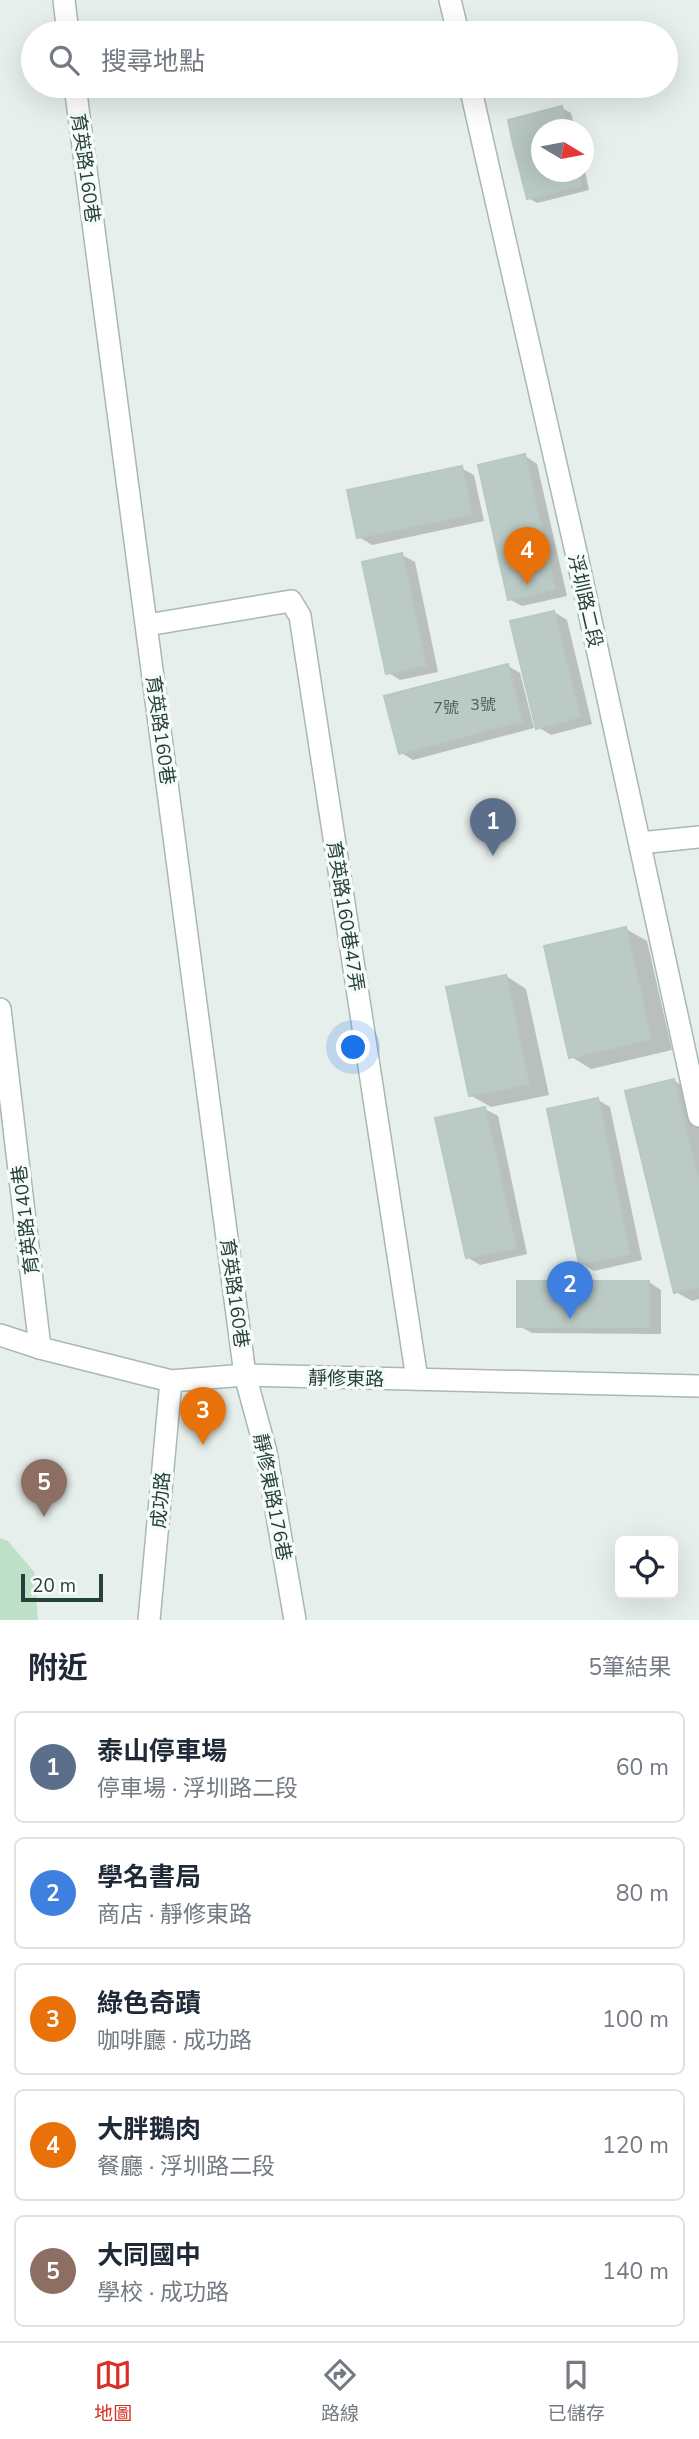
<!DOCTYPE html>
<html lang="zh-TW">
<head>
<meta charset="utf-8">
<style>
  :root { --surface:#fff; --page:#f6f6f7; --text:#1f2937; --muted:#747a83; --line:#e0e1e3; --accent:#d93025 }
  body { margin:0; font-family:"Nunito Sans","Noto Sans TC",sans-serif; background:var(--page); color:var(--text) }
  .controls { position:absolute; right:21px; bottom:21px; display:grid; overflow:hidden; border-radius:10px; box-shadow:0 7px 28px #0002 }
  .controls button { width:63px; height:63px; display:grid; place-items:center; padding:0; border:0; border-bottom:2px solid var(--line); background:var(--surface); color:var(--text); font:35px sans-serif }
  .compass { position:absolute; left:531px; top:119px; width:63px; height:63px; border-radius:50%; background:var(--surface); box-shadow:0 7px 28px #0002; rotate:100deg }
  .scale { position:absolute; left:21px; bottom:18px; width:82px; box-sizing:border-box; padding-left:7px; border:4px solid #24423a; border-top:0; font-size:19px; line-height:24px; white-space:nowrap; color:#24423a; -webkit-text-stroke:5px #f7fbf9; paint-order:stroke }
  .you { position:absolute; left:354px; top:1048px; width:24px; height:24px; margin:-18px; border:5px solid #fff; border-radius:50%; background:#1a73e8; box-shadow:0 0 0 10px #1a73e833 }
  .badge { display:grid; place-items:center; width:46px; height:46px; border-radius:50%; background:var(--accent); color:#fff; font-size:23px; font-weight:700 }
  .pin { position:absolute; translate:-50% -58px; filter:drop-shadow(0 2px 4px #0008) }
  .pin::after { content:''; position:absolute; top:37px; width:24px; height:21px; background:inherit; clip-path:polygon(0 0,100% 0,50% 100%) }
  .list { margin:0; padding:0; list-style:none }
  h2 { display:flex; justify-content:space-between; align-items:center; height:91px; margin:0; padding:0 28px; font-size:30px }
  h2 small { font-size:23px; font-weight:400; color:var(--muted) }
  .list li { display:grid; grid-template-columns:46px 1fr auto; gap:21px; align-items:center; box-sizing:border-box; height:112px; margin:0 14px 14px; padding:0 14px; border:2px solid var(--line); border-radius:10px }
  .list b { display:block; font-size:26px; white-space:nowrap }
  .list p { margin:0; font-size:23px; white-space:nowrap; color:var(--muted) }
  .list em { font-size:23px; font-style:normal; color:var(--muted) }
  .icon { flex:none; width:38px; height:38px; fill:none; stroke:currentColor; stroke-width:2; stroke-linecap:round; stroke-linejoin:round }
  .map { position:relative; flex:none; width:699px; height:1620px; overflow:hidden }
  .search { position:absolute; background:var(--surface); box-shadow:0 7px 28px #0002; left:21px; right:21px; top:21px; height:77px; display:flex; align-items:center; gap:18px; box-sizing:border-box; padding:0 24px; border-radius:38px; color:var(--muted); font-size:26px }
  .sheet { height:721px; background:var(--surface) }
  nav { display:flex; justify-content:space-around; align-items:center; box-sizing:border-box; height:98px; border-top:2px solid var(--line); background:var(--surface); font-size:19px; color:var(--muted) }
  nav a { display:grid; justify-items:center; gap:4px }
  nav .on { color:var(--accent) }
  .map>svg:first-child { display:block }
</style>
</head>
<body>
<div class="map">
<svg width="699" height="1620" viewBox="0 0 699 1620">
  <rect width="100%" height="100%" fill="#e6efeb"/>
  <path fill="#bfe0c8" d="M0 1538 8 1541 34 1572 38 1620H0Z"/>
  <g fill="#0003">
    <path d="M562 108 571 113 575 130H542V172H584V166L589 190 537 203 528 198 510 121Z"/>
    <path d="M525 456 537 464 567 596 522 606 509 599Z"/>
    <path d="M461 468 474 475 484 521 372 545 359 537Z"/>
    <path d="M402 555 415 562 438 672 400 680 387 672Z"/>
    <path d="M554 612 567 620 592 724 551 735 538 727Z"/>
    <path d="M508 666 520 673 534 728 413 760 400 752Z"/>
    <path d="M626 929 647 941 672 1050 591 1069 570 1056Z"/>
    <path d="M506 976 526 989 549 1095 491 1107 470 1095Z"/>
    <path d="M673 1080 689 1090 699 1128V1299L692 1301 676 1292Z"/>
    <path d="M598 1100 610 1107 642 1260 594 1271 581 1263Z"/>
    <path d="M485 1109 498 1116 527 1254 480 1265 467 1257Z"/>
    <path d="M649 1282 661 1290V1334L532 1333 519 1326Z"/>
  </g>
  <g fill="#bbcac4" stroke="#b8c9c2" stroke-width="2">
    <path d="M562 106 567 126 542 130V132L512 140 508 120Z"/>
    <path d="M542 132V153L517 159 512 140Z"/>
    <path d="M542 153V172H552L522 179 517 159Z"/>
    <path d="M552 172H578L582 185 527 199 522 179Z"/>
    <path d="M525 454 555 589 508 600 478 465Z"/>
    <path d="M462 466 472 514 357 538 347 490Z"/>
    <path d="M402 553 426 665 386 674 362 562Z"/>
    <path d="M554 611 580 717 536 729 510 621Z"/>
    <path d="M508 664 522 721 399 754 384 696Z"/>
    <path d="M626 927 651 1039 569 1058 544 946Z"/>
    <path d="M506 975 529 1084 469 1096 446 987Z"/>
    <path d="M674 1079 699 1182V1287L674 1293 625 1091Z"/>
    <path d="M598 1098 630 1254 579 1264 547 1109Z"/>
    <path d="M485 1107 516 1248 466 1258 435 1118Z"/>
    <rect x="517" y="1281" width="132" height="46"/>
  </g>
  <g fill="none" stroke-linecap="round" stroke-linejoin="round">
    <defs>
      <g id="minor">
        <path d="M64 0 68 33"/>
        <path d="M450 0 458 33"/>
        <path d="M75 86 245 1375 266 1452 295 1620"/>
        <path d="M470 86 576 552 699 1116"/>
        <path d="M147 625 291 601 300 616 417 1379"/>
        <path d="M640 843 699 837"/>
        <path d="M0 1009 40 1348"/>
        <path d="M0 1335 40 1348 171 1381 245 1375 699 1386"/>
        <path d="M149 1620 171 1381"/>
      </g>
    </defs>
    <use href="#minor" stroke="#a8b8b2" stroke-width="24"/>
    <use href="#minor" stroke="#fff" stroke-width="21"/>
  </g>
  <g text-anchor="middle" stroke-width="7" stroke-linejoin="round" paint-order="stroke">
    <g font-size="16" fill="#4a645c">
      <text x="483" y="710">3號</text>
      <text x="446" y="713">7號</text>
    </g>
    <g font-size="19" fill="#24423a" stroke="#f7fbf9">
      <text transform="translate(86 168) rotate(82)" y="7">育英路160巷</text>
      <text transform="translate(586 601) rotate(77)" y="7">浮圳路二段</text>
      <text transform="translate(161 730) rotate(82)" y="7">育英路160巷</text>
      <text transform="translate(346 916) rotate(81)" y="7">育英路160巷47弄</text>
      <text transform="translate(25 1220) rotate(-97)" y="7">育英路140巷</text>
      <text transform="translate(235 1293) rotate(82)" y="7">育英路160巷</text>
      <text transform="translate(346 1378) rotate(1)" y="7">靜修東路</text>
      <text transform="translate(273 1497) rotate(79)" y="7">靜修東路176巷</text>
      <text transform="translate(160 1500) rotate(-85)" y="7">成功路</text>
    </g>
  </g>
</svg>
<div class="controls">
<button><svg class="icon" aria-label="locate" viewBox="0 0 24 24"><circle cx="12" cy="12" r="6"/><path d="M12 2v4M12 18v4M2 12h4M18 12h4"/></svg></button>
</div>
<svg class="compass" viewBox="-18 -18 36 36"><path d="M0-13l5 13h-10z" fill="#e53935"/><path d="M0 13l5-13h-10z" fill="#747a83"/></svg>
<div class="scale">20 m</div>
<div class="you"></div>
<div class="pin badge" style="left:493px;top:856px;background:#5c6f8a">1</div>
<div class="pin badge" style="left:570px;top:1319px;background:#3f7fe0">2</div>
<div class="pin badge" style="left:203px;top:1445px;background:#e8710a">3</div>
<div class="pin badge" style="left:527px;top:585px;background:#e8710a">4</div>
<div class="pin badge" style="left:44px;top:1517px;background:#8d6e63">5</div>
<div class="search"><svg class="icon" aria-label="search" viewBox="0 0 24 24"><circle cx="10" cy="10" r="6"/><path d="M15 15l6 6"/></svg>搜尋地點</div>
</div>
<section class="sheet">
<h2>附近<small>5筆結果</small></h2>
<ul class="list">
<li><span class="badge" style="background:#5c6f8a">1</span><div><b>泰山停車場</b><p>停車場 · 浮圳路二段</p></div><em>60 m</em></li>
<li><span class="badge" style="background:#3f7fe0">2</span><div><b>學名書局</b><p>商店 · 靜修東路</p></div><em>80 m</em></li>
<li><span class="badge" style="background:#e8710a">3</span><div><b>綠色奇蹟</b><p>咖啡廳 · 成功路</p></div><em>100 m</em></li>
<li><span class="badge" style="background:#e8710a">4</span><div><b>大胖鵝肉</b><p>餐廳 · 浮圳路二段</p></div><em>120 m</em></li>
<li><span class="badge" style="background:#8d6e63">5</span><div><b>大同國中</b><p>學校 · 成功路</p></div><em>140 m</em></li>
</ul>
</section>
<nav>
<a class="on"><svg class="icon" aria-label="map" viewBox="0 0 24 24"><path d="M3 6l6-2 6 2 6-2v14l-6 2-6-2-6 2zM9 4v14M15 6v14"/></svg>地圖</a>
<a><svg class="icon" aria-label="directions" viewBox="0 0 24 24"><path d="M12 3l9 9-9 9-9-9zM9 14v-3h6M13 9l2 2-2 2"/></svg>路線</a>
<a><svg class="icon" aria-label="saved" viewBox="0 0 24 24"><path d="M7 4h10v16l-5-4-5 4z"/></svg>已儲存</a>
</nav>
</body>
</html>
